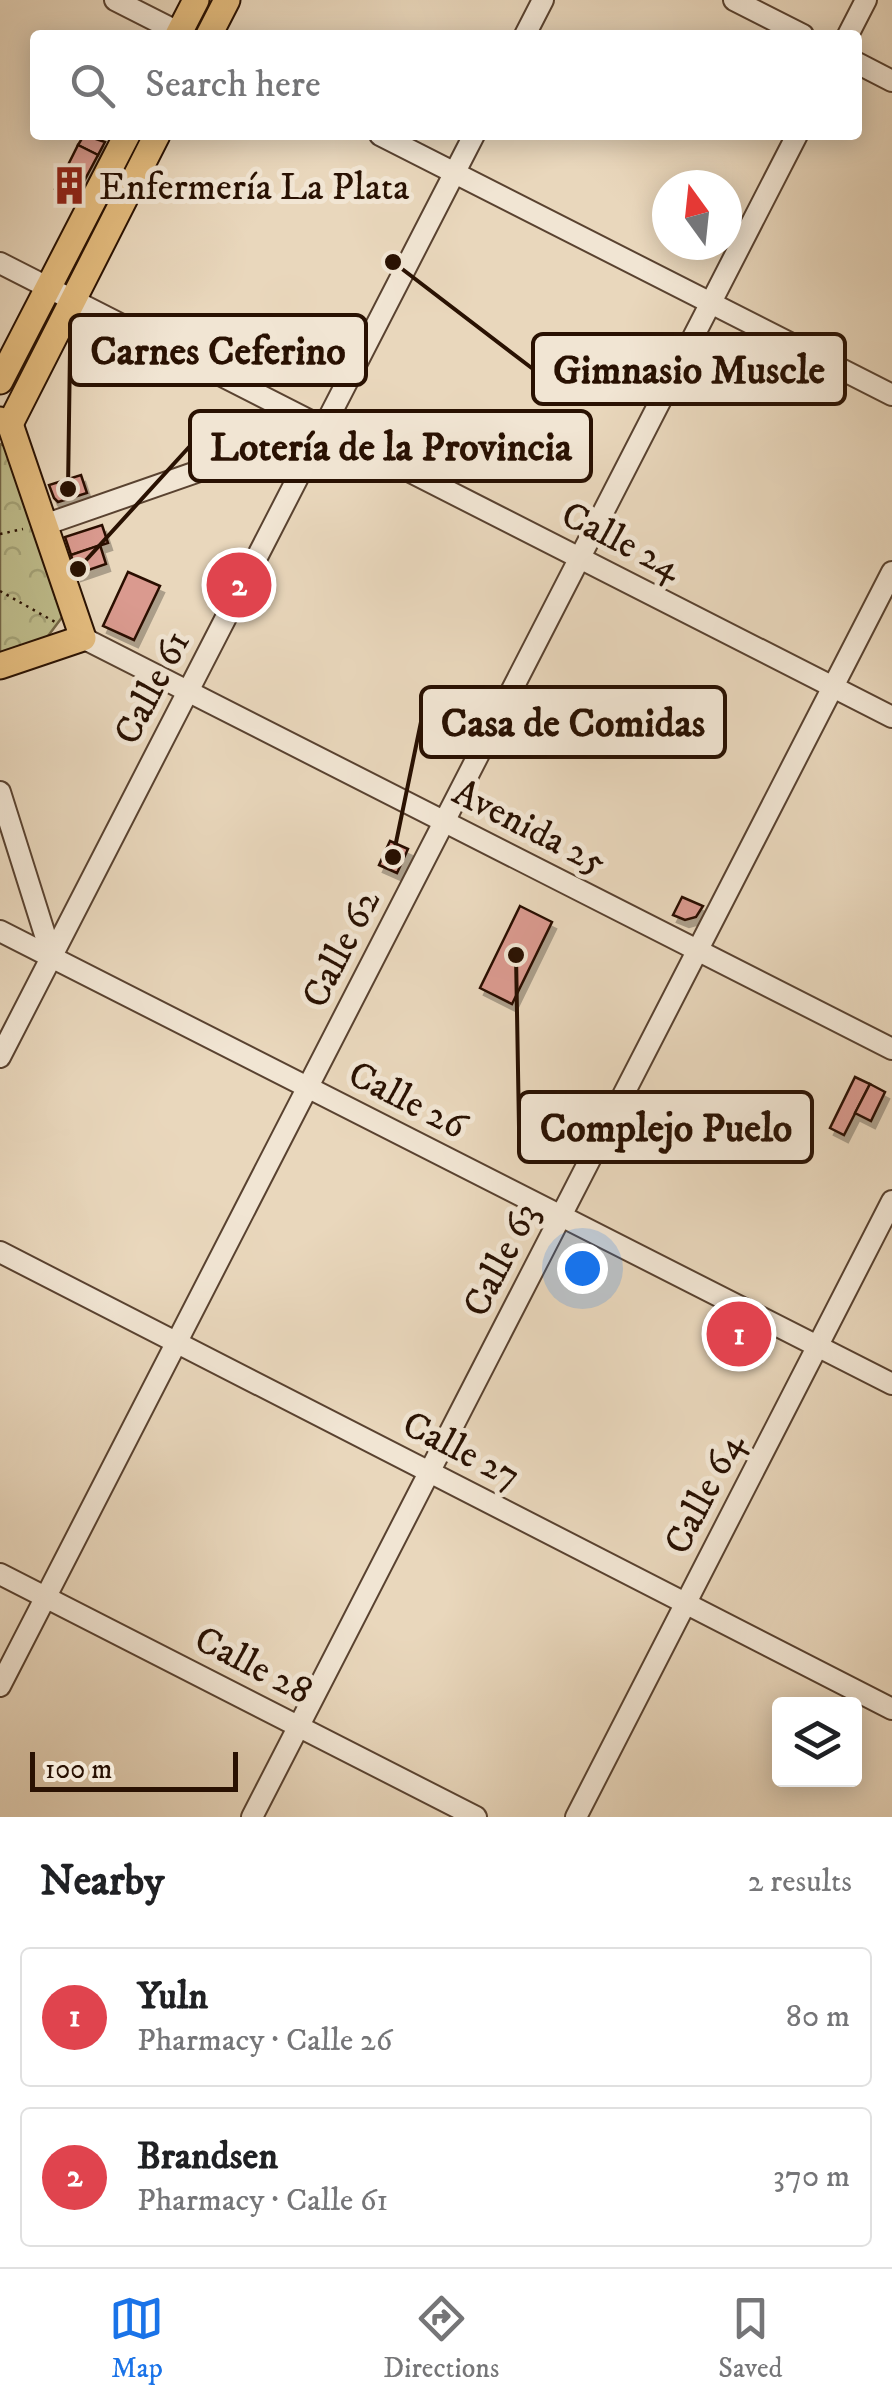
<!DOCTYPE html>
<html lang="en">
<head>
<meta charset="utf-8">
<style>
  :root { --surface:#fff; --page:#f2f2f2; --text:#202124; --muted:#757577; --line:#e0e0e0; --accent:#1a73e8 }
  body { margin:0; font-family:"IM FELL DW Pica",serif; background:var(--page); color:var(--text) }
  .controls { position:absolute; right:30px; bottom:30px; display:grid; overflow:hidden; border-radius:10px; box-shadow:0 5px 25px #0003 }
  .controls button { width:90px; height:90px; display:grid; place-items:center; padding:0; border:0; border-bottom:2px solid var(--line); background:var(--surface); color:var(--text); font:50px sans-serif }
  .compass { position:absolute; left:652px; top:170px; width:90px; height:90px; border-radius:50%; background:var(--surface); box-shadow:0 5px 25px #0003; rotate:345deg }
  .scale { position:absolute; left:30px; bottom:25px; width:208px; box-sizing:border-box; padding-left:10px; border:5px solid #291102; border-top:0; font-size:28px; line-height:35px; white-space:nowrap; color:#291102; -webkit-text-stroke:8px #f1e5d3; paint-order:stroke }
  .you { position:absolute; left:582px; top:1268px; width:35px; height:35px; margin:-25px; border:8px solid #fff; border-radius:50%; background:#1a73e8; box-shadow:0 0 0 15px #1a73e833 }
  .badge { display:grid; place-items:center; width:65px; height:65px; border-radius:50%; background:var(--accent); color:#fff; font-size:32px; font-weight:700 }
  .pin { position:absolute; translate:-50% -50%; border:5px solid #fff; box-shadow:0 2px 10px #0006 }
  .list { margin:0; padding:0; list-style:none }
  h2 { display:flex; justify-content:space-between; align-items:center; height:130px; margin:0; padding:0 40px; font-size:42px }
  h2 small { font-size:32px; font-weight:400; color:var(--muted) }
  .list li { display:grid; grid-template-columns:65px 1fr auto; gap:30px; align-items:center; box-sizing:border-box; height:140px; margin:0 20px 20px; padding:0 20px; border:2px solid var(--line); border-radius:10px }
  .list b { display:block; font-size:38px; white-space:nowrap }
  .list p { margin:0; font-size:32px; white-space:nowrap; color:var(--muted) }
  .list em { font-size:32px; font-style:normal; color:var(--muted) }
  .icon { flex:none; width:55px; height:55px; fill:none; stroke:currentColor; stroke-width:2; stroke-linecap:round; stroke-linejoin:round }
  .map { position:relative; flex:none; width:892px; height:1817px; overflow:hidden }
  .search { position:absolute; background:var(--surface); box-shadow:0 5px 25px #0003; left:30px; right:30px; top:30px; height:110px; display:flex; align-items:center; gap:25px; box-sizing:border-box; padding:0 35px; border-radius:10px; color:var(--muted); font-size:38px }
  .sheet { height:450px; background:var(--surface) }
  nav { display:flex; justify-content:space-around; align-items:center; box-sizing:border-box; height:140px; border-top:2px solid var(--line); background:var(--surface); font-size:28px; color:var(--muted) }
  nav a { display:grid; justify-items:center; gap:5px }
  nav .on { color:var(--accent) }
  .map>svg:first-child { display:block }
</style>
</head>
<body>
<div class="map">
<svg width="892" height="1817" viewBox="0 0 892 1817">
  <defs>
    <pattern id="forest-crowns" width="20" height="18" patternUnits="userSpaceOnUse" patternTransform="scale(2.5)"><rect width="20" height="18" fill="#bebc8b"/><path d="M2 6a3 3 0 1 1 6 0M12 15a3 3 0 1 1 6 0" fill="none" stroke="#a3a176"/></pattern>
    <filter id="shadow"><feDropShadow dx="4" dy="7" stdDeviation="0" flood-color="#0004"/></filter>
  </defs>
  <rect width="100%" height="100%" fill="#e9d7bc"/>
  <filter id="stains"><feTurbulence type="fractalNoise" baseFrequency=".002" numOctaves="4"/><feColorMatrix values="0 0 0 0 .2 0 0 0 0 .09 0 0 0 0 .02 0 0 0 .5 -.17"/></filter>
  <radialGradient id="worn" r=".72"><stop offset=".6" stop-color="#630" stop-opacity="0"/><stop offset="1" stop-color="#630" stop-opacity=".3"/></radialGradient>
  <path fill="url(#forest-crowns)" stroke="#746646" stroke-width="2.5" d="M0 444 7 447 66 612 45 640 0 655Z"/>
  <g fill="#da9a8f" stroke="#291102" stroke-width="2.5" filter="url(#shadow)">
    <path d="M84 135 105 142 98 155 78 145Z"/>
    <path d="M78 145 98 155 83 183 64 173Z"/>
    <path d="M64 173 83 183 75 199 55 189Z"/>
    <path d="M81 475 87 493 58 502 54 498 49 485Z"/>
    <path d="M102 525 108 543 71 555 65 537Z"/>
    <path d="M100 545 106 564 77 574 71 555Z"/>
    <path d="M128 572 160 586 134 640 103 626Z"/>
    <path d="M390 841 408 849 397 873 379 865Z"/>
    <path d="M682 897 703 906 696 917 685 920 673 915Z"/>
    <path d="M520 906 552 922 512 1004 480 988Z"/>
    <path d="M855 1077 870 1084 844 1135 830 1128Z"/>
    <path d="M870 1084 885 1092 871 1121 855 1113Z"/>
  </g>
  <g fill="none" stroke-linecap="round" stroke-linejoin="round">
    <defs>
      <g id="minor">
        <path d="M115 0 184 35"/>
        <path d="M734 0 803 35"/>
        <path d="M525 35 543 0"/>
        <path d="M848 35 866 0"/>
        <path d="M857 63 892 81"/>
        <path d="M380 135 892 395"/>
        <path d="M0 263 892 717"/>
        <path d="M44 525 323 428"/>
        <path d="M83 638 892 1049"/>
        <path d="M0 792 52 957"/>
        <path d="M0 931 892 1384"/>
        <path d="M0 1057 474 135"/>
        <path d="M0 1252 892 1709"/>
        <path d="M0 1574 476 1817"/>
        <path d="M0 1686 797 135"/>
        <path d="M252 1817 892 572"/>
        <path d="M576 1817 892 1201"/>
      </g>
      <g id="major">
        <path d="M178 35 196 0"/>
        <path d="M209 35 227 0"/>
        <path d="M0 381 127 135"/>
        <path d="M0 420 10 424 83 638 0 666"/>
        <path d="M10 424 157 135"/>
      </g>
    </defs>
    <use href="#minor" stroke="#594230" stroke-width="24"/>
    <use href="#major" stroke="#291102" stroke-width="29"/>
    <g stroke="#291102" stroke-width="2.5" stroke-dasharray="2.5 5" stroke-linecap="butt">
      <path d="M0 534 23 529"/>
      <path d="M0 591 55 622"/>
    </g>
    <use href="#minor" stroke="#f1e5d3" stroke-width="20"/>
    <use href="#major" stroke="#e4bc7e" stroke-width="25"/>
  </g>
  <defs>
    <symbol id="building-bare" viewBox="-9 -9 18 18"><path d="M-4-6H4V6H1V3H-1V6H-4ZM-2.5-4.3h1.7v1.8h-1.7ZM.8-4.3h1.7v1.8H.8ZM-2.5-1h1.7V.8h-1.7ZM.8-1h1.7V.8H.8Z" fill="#8f2418" stroke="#f1e5d3" stroke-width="2.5" paint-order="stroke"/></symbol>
  </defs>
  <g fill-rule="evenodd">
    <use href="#building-bare" x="42" y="158" width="55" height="55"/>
  </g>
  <g text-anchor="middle" stroke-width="10" stroke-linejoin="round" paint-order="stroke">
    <g font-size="38" fill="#291102" stroke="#f1e5d3" text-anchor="start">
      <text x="99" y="199">Enfermería La Plata</text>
    </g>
    <g font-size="38" fill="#291102" stroke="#f1e5d3">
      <text transform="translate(622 540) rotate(27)" y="13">Calle 24</text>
      <text transform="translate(151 687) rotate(-63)" y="13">Calle 61</text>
      <text transform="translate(530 826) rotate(27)" y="13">Avenida 25</text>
      <text transform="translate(340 948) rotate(-63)" y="13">Calle 62</text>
      <text transform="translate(408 1099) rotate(27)" y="13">Calle 26</text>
      <text transform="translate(500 1259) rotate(-63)" y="13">Calle 63</text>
      <text transform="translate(462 1449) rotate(27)" y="13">Calle 27</text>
      <text transform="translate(703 1493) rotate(-63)" y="13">Calle 64</text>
      <text transform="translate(254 1664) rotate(27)" y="13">Calle 28</text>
    </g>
  </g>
  <path fill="none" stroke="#291102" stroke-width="4" d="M68 489L70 350M393 262L533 369M78 569L190 446M393 857L421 722M516 955L519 1127"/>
  <g fill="#291102" stroke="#f1e5d3" stroke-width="4">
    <circle cx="68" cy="489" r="10"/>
    <circle cx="393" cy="262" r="10"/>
    <circle cx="78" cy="569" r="10"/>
    <circle cx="393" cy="857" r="10"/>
    <circle cx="516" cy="955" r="10"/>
  </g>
  <g fill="#f1e5d3" stroke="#291102" stroke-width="4">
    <rect x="70" y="315" width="296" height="70" rx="10"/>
    <rect x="533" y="334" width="312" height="70" rx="10"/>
    <rect x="190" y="411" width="401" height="70" rx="10"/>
    <rect x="421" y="687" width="304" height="70" rx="10"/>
    <rect x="519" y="1092" width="293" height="70" rx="10"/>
  </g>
  <g font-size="40" text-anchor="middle" font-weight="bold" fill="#291102">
    <text x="218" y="364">Carnes Ceferino</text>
    <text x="689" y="383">Gimnasio Muscle</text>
    <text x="391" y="460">Lotería de la Provincia</text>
    <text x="573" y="736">Casa de Comidas</text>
    <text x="666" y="1141">Complejo Puelo</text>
  </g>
  <rect width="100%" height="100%" filter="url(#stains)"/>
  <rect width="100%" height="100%" fill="url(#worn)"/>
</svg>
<div class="controls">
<button><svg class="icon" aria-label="layers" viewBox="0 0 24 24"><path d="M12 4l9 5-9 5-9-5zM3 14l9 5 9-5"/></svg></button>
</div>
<svg class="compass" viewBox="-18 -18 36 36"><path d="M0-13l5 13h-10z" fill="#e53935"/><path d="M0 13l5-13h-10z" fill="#757577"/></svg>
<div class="scale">100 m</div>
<div class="you"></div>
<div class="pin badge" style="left:739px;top:1334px;background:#e0444e">1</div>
<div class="pin badge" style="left:239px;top:585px;background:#e0444e">2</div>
<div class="search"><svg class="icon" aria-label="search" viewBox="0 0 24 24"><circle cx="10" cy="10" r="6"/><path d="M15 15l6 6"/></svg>Search here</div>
</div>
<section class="sheet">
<h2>Nearby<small>2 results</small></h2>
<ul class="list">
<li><span class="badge" style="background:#e0444e">1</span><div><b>Yuln</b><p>Pharmacy · Calle 26</p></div><em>80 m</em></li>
<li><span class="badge" style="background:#e0444e">2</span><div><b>Brandsen</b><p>Pharmacy · Calle 61</p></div><em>370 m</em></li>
</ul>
</section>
<nav>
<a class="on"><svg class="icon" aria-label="map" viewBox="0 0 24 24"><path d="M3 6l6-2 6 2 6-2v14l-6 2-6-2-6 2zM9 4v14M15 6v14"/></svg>Map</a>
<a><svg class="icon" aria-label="directions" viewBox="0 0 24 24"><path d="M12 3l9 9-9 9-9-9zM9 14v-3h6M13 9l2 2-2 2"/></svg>Directions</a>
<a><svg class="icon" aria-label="saved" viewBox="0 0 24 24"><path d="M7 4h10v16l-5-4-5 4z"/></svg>Saved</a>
</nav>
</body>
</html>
